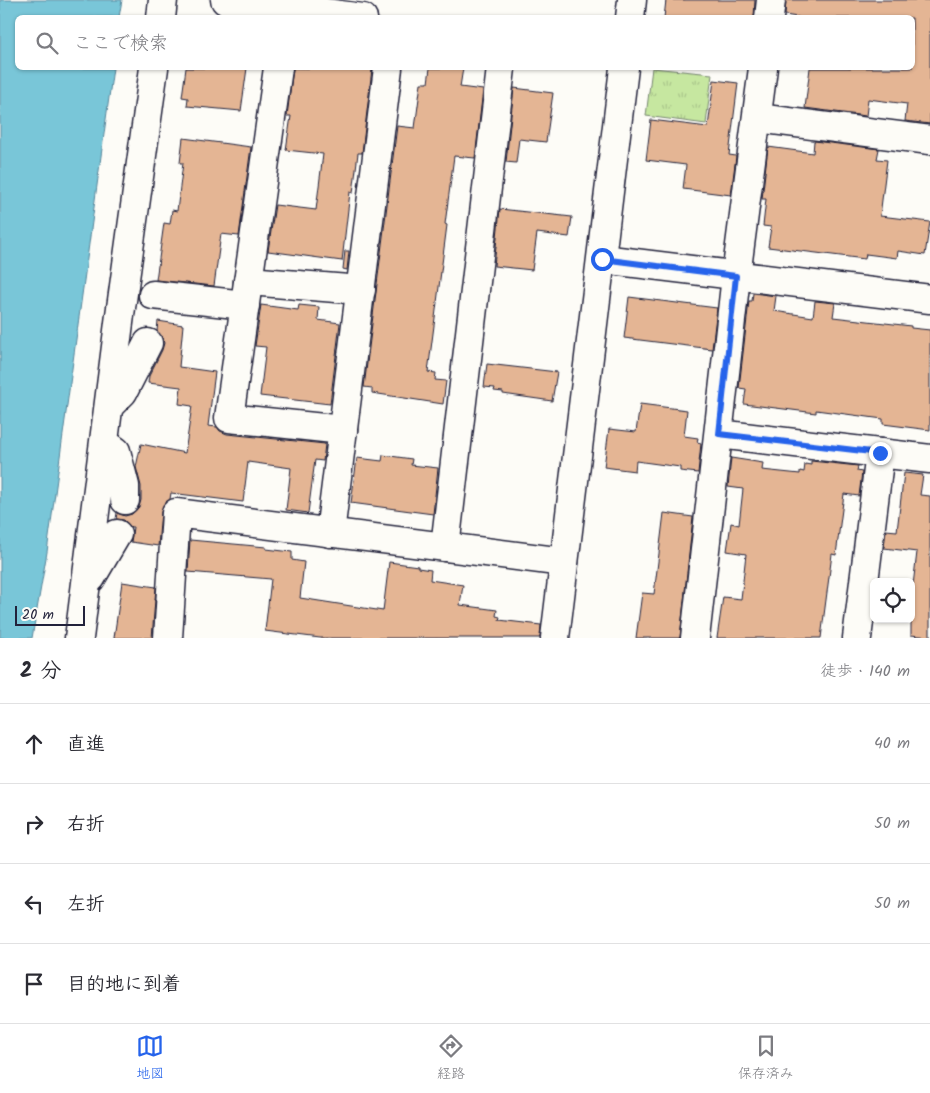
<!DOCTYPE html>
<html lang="ja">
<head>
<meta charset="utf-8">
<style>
  :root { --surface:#fff; --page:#f2f2f3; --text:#2b2b33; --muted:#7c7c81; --line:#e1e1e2; --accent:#2563eb }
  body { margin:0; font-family:Kalam,"Klee One",sans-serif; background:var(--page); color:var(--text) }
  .controls { position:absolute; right:15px; bottom:15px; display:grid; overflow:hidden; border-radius:8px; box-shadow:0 1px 4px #0004 }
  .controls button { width:45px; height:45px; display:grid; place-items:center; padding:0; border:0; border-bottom:1px solid var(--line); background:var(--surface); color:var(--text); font:25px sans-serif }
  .scale { position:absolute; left:15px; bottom:12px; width:70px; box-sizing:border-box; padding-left:5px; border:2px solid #22223b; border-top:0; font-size:14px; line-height:18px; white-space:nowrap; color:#22223b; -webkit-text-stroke:4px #fdfcf7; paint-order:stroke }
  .stop { position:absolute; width:15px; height:15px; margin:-11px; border:4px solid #2563eb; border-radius:50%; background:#fff }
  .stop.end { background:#2563eb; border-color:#fff; box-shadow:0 1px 5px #0008 }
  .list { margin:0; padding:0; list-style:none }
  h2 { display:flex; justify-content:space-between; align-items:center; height:65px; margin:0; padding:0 20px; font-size:21px }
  h2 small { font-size:16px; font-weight:400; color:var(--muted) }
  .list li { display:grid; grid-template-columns:32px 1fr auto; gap:15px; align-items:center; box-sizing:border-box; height:80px; padding:0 20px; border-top:1px solid var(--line) }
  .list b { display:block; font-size:19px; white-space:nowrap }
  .list em { font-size:16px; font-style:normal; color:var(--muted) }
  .icon { flex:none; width:28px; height:28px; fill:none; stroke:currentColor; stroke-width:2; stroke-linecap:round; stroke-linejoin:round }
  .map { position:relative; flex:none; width:930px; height:638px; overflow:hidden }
  .search { position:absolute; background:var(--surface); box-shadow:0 1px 4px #0004; left:15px; right:15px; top:15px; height:55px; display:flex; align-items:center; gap:12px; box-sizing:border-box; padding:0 18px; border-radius:8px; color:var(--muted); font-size:19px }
  .sheet { height:385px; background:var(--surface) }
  nav { display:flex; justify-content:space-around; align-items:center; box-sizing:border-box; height:70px; border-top:1px solid var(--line); background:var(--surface); font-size:14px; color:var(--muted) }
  nav a { display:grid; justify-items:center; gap:2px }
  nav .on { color:var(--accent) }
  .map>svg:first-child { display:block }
</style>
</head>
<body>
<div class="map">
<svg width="930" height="638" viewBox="0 0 930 638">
  <defs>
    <pattern id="grass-tufts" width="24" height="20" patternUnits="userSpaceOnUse" patternTransform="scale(1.25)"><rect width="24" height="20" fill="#c6e7a0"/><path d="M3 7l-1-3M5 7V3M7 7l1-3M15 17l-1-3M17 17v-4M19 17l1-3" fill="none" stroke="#aac68b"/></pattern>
  </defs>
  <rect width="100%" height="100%" fill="#fdfcf7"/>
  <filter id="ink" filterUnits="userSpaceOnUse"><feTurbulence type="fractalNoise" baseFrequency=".02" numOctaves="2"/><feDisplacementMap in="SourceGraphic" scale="10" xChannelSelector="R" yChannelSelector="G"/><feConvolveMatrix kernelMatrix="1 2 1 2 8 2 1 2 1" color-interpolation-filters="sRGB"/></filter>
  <g filter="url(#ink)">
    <path fill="url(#grass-tufts)" stroke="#74846e" d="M652 68 712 74 706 124 646 116Z"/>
    <path fill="#79c6d8" stroke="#568499" d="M0 0H122L119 17 18 18V68H113L47 552 32 638H0Z"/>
    <g fill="#e4b594" stroke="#22223b">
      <path d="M666 0H755L754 18H664Z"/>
      <path d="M786 0H930V124L905 121 907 104 868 99 866 116 805 108 810 68H912V18H803L785 15Z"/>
      <path d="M186 68H247L241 111 187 106 188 98 182 97Z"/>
      <path d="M293 68 372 69 362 153H358L353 193 350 192 342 261 268 251 275 205 316 210 323 154 286 150 291 116H287Z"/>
      <path d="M430 68H463L460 87 483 90 475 158 454 156 445 224 447 225 428 372 436 373 435 380 446 381 443 404 372 393V388L364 387 397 126 415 128 421 83H428Z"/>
      <path d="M714 80 738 83 729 155 736 156 731 195 683 189 686 165 646 160 651 120 708 127Z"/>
      <path d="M514 88 553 93 546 142 519 139 516 163 506 162Z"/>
      <path d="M183 138 251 147 239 236 221 234 214 286 156 280 164 223 170 224 172 210 177 211 183 163H180Z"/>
      <path d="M814 141 879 149 877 159 887 160 880 216 930 222 925 255 898 251 897 258 866 254 865 259 768 247 771 227 763 226 766 199H762L768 147 813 153Z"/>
      <path d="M500 209 572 217 569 237 537 233 532 270 494 266Z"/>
      <path d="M345 251H349L347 270 343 269Z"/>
      <path d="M753 293 776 296 774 311 813 317 815 301 835 303 833 317 911 326V328L930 330V430L883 424V419L816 410V413L744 404 746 389 739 388 749 301H752Z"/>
      <path d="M629 297 717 308 712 349 624 338Z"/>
      <path d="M261 305 298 310 299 305 319 307 318 320 340 323 330 404 260 396 266 347 255 346Z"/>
      <path d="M158 321 183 325 179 367 215 372 208 426 217 427 220 431 227 434 325 444 323 461 315 460 308 513 286 510 291 468 248 462 243 502 171 493 170 499 164 504 161 512 158 546 131 542 133 527H131L124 520 116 519 117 513 125 516 132 514 139 507 141 500V486L136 467 141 444 185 453 192 406 179 404 181 387 148 383 149 376 162 350 164 343 161 335 157 331Z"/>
      <path d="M487 364 557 372 552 401 503 394V392L494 391 495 388 484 387Z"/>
      <path d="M640 404 687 410 684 436 698 438 697 442 701 443 698 473 680 471V467L636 461 635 471 604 467 609 429 636 432Z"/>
      <path d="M383 455 412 459 411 465 438 468 433 514 351 503 357 458 382 461Z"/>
      <path d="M731 458 763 463 762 470 800 474V471L804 472 805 464 811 465V461L858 466 857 471 862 472 859 496 844 494 836 555 832 554 821 638H717L723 597 741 599 746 554 727 551 731 523 739 525 743 489 728 487Z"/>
      <path d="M904 473 923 475 920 495 930 496V637L911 635V602L917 552 884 548 886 530 897 531Z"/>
      <path d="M664 513 693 517 680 638H636L642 593 654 594Z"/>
      <path d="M190 540 266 547V549L292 552V560L304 562 300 598 383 611 389 562 418 566V568L431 570 430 580 463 585 460 605 497 610 496 616 500 617 499 620 541 625 540 638H320L265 631 271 579 188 572Z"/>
      <path d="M122 582 156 587 152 638H114Z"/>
    </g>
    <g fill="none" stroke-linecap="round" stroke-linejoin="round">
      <defs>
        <g id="minor">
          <path d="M225 0 286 8"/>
          <path d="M161 18 163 0"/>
          <path d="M285 18 286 8 363 18"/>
          <path d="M630 18 632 0"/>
          <path d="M769 18 771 0"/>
          <path d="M278 68 229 418 343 430"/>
          <path d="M757 118 930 140"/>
          <path d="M602 259 930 299"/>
          <path d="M248 281 361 290"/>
          <path d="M153 295 245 305"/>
          <path d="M112 403 123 392 148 343"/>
          <path d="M719 434 930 459"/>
          <path d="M105 443 116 451 125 486V500"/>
          <path d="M330 533 388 68"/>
          <path d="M445 547 501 68"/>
          <path d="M91 578 117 534"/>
          <path d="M79 638 120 315 154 68"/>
          <path d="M168 638 176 513 564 562"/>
          <path d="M555 638 624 68"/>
          <path d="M695 638 736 276 763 68"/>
          <path d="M857 638 880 453"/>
        </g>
      </defs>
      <use href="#minor" stroke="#22223b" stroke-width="31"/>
      <use href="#minor" stroke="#fdfcf7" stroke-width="28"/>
    </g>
  </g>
  <g fill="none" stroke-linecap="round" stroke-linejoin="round" filter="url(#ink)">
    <path stroke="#2563eb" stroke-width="6" d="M602 259 736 276 719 434 880 453"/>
  </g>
</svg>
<div class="controls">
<button><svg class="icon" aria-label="locate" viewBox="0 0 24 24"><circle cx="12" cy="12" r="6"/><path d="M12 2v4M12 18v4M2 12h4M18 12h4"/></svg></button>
</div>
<div class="scale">20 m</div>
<div class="stop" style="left:602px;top:259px"></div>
<div class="stop end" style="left:880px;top:453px"></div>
<div class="search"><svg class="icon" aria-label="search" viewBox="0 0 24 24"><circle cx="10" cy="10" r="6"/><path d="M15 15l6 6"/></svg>ここで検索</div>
</div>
<section class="sheet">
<h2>2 分<small>徒歩 · 140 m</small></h2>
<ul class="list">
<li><svg class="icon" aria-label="ahead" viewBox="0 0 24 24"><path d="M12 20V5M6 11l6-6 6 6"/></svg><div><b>直進</b></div><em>40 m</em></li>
<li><svg class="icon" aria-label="right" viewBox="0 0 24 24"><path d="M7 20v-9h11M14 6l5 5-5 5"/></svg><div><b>右折</b></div><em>50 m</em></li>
<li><svg class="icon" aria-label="left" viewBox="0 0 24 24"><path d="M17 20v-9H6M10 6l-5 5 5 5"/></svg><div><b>左折</b></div><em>50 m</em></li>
<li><svg class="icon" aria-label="arrive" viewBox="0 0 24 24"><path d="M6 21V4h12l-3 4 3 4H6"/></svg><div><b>目的地に到着</b></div></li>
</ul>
</section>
<nav>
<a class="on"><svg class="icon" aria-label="map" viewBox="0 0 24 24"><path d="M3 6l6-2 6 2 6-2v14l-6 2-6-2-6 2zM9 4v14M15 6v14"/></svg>地図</a>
<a><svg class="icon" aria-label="directions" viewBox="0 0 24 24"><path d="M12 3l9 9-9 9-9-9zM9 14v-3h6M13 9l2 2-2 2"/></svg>経路</a>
<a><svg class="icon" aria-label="saved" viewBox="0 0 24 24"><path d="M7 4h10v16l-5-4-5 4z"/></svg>保存済み</a>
</nav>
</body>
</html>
